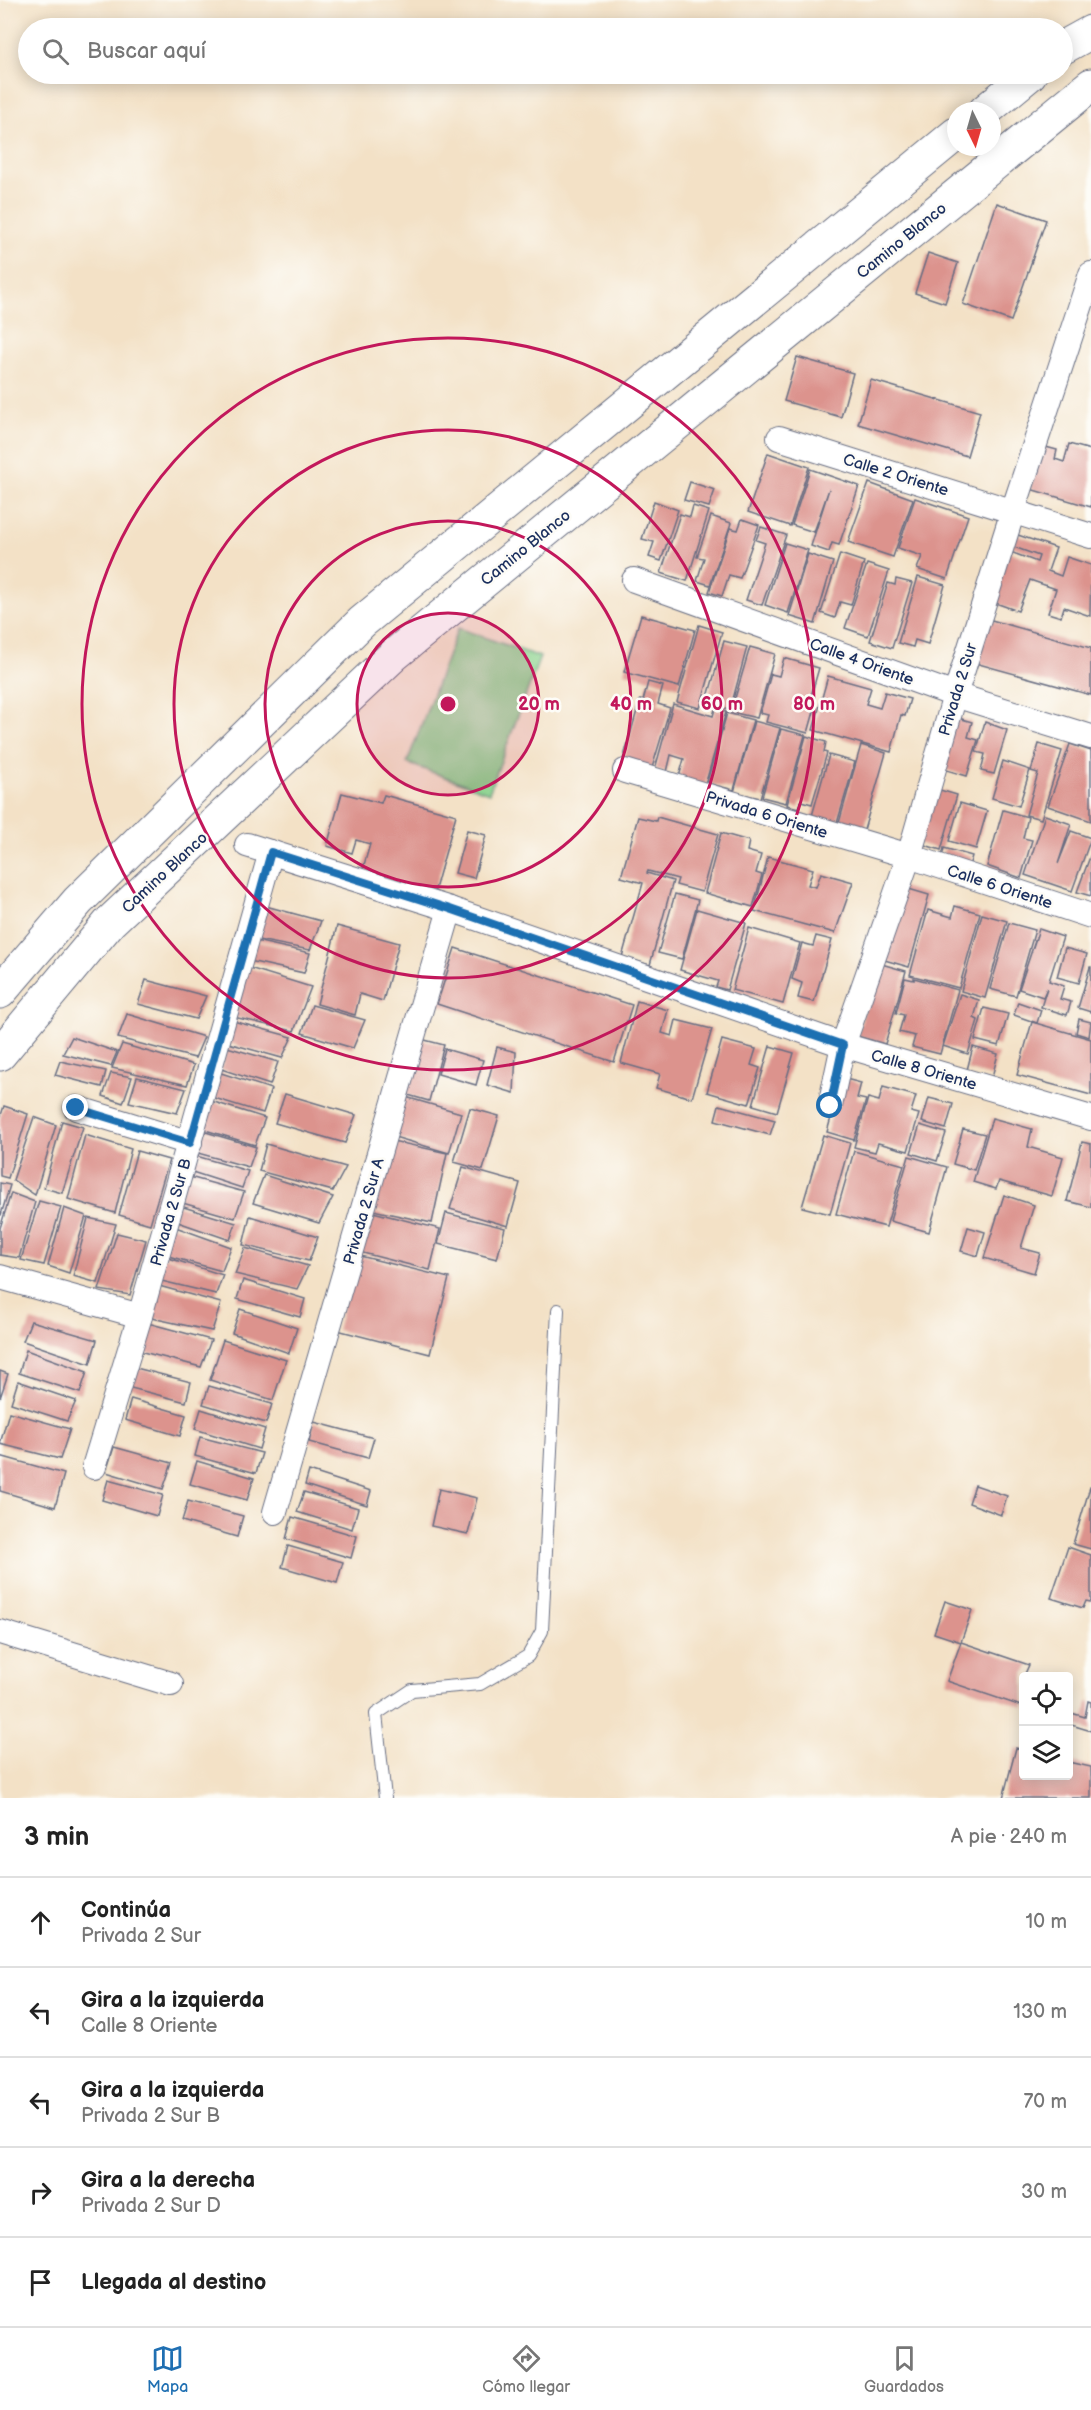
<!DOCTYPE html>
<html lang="es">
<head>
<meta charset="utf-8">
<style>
  :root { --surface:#fff; --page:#f2f2f2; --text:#222; --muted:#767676; --line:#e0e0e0; --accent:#1f6fb2 }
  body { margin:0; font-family:"Balsamiq Sans",sans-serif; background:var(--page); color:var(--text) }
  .controls { position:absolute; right:18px; bottom:18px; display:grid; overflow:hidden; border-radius:6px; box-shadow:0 3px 15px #0003 }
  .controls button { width:54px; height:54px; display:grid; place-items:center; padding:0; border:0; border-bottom:2px solid var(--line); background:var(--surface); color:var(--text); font:30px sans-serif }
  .compass { position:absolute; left:947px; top:102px; width:54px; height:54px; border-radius:50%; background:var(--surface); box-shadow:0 3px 15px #0003; rotate:175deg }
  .stop { position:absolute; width:18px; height:18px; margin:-14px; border:4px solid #1f6fb2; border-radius:50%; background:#fff }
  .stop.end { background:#1f6fb2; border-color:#fff; box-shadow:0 2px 6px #0008 }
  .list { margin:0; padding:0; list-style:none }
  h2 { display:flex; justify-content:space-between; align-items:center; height:78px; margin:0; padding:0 24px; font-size:26px }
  h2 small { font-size:20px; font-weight:400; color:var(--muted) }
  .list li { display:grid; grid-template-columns:39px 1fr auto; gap:18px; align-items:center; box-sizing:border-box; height:90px; padding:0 24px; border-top:2px solid var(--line) }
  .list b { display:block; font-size:22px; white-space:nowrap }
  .list p { margin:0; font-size:20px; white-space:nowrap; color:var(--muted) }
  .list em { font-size:20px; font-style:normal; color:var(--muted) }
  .icon { flex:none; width:33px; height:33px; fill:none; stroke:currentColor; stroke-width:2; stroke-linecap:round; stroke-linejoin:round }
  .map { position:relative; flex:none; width:1091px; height:1798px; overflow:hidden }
  .search { position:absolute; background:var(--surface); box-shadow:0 3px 15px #0003; left:18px; right:18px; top:18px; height:66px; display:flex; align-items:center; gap:15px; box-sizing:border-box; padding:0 21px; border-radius:33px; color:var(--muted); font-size:22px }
  .sheet { height:528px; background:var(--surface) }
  nav { display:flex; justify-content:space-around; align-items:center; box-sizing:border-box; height:84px; border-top:2px solid var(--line); background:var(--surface); font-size:16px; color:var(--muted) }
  nav a { display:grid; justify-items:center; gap:3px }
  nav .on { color:var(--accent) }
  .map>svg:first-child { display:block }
</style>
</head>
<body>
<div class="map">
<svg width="1091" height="1798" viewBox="0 0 1091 1798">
  <rect width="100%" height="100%" fill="#fdfcf7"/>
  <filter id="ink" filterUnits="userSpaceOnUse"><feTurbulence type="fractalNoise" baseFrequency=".0167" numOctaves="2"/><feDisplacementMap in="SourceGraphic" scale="12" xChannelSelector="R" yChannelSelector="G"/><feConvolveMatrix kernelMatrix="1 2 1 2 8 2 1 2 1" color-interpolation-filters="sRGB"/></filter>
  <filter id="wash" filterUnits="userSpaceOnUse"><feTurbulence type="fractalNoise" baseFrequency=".008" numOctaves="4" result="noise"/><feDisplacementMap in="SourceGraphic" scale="24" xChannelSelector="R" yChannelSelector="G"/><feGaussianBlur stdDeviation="1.35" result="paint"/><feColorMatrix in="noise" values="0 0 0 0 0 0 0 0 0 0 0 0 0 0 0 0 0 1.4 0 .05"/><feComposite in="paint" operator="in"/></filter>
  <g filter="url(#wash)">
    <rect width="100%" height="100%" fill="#f3e1c6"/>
    <path fill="#8bd28d" stroke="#538076" stroke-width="1.5" d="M458 628 540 657 489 793 407 763Z"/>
    <g id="blocks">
      <g fill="#dc938d">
        <path d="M997 203 1046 220 1011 321 963 304Z"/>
        <path d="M928 253 958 263 945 303 915 293Z"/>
        <path d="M797 357 853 373 841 417 784 401Z"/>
        <path d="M871 380 980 412 967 456 858 424Z"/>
        <path d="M1069 444 1091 450V507L1030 489 1042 446 1057 450 1055 459 1064 462Z"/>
        <path d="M768 453 809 467 790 526 748 512Z"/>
        <path d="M810 469 859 486 839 545 832 543 829 552 811 546 829 489 814 532 792 525Z"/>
        <path d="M690 482 715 490 709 507 684 500Z"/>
        <path d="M869 483 913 499 893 557 848 542Z"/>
        <path d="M915 498 968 516 947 579 917 569 922 556 898 548Z"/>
        <path d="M654 501 678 510 661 561 649 557 654 542 642 539Z"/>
        <path d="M693 506 709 511 687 581 661 573 680 514 690 517Z"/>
        <path d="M711 516 731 523 710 585 697 581 704 558 697 557Z"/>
        <path d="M742 519 759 525 740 578 729 575 722 596 709 592 730 528 738 530Z"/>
        <path d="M761 527 786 535 762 605 746 600 765 543 756 540Z"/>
        <path d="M1015 534 1056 548 1048 571 1061 576 1067 557 1091 565 1090 616 1064 607 1061 617 1048 613 1056 589 1030 580 1018 611 990 601 1008 551 1037 562 1039 556 1011 546Z"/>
        <path d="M785 543 808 550 788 613 765 605Z"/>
        <path d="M808 554 833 562 815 624 789 616Z"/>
        <path d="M840 554 864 562 851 605 840 602 835 618 821 613Z"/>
        <path d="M867 564 889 571 868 636 845 628Z"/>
        <path d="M918 577 945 585 928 644 915 640 913 647 898 643Z"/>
        <path d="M896 579 912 583 892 648 870 641 888 583 895 585Z"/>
        <path d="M641 615 695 630 679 687 624 672Z"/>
        <path d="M988 619 1091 648V695L975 663Z"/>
        <path d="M699 625 722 632 700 708 677 702Z"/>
        <path d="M724 641 747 647 730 710 706 704Z"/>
        <path d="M750 647 775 654 757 718 731 712Z"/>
        <path d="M784 658 819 668 808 706 815 708 808 733 766 722 768 715 760 713 771 674 779 676Z"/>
        <path d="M828 676 871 688 866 704 880 708 885 692 910 699 905 716 901 715 891 752 813 730Z"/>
        <path d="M648 682 663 686 658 704 670 708 652 768 623 760 640 700 643 701Z"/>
        <path d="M673 704 713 716 715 709 726 712 705 785 679 777 684 759 671 755 667 772 655 769Z"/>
        <path d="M727 713 753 720 734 790 707 783Z"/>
        <path d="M955 717 972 722 968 737 978 740 967 776 940 768Z"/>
        <path d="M754 721 780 728 760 798 734 792Z"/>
        <path d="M985 722 1007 730 994 774 981 771 985 754 976 752Z"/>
        <path d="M781 729 805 735 786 803 762 797Z"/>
        <path d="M806 736 826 742 824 752 827 753 812 804 801 801 799 808 787 805Z"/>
        <path d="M1039 744 1062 751 1041 819 1026 815 1038 773 1031 771Z"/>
        <path d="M1070 744 1091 751V821L1048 806Z"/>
        <path d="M861 745 886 753 862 837 837 830Z"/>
        <path d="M829 755 855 762 835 830 810 823Z"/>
        <path d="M1003 761 1030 770 1019 806 992 798Z"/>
        <path d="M933 788 957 795 941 850 918 843Z"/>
        <path d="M342 793 381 803 384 795 456 815 434 893 362 872 370 844 356 840 352 853 327 846Z"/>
        <path d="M960 803 987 811 976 849 949 841Z"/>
        <path d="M1003 810 1028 817 1023 838 1032 840 1021 878 987 866Z"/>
        <path d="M1045 815 1071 824 1058 864 1071 831 1091 838 1072 891 1025 875Z"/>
        <path d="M638 817 656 821 657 817 718 834 702 892 676 885 678 879 648 871 647 873 673 881 650 965 622 957 643 883 621 877Z"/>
        <path d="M467 830 486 835 474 878 455 873Z"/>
        <path d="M721 833 749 841 747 851 761 855 756 873 762 875 753 907 705 893Z"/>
        <path d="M944 848 972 856 968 870 941 862Z"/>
        <path d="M1091 854V896L1077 892Z"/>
        <path d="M768 857 813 869 808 885 816 887 821 873 853 882 835 933 754 911Z"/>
        <path d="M902 887 929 895 909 967 881 959Z"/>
        <path d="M675 894 698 900 682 959 658 953Z"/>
        <path d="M262 905 321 921 310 950 253 939Z"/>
        <path d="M955 906 980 913 959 988 910 975 928 910 952 917Z"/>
        <path d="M697 909 746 923 727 990 716 987 718 981 680 970Z"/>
        <path d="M982 914 1007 921 985 998 961 991Z"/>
        <path d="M1009 923 1035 930 1016 996 990 989Z"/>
        <path d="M337 926 399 943 383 1001 360 994 355 1015 317 1004Z"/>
        <path d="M749 928 800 943 783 1004 732 990Z"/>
        <path d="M1039 929 1063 937 1049 981 1064 986 1060 999 1071 1002 1067 1015 1041 1007 1047 988 1043 997 1019 989Z"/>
        <path d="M816 936 832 940 814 1002 798 998 802 983 792 979 802 943 813 946Z"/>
        <path d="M251 940 310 953 304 973 245 960Z"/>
        <path d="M455 948 632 1005 614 1062 437 1004Z"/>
        <path d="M1065 948 1087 954 1079 983 1057 977Z"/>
        <path d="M878 963 906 971 885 1044 857 1036Z"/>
        <path d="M243 966 311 987 294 1031 229 1016Z"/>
        <path d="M1090 967H1091V1012L1078 1008Z"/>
        <path d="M905 978 914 980V978L958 990 940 1054 912 1047 915 1036 899 1032 904 1015 896 1013Z"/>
        <path d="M146 980 206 996 196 1019 138 1004Z"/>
        <path d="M960 994 979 1000 974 1018 978 1020 968 1054 943 1046Z"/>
        <path d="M637 1001 668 1010 662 1033 672 1036 676 1020 712 1029 692 1098 656 1088 660 1074 621 1063Z"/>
        <path d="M1018 1002 1041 1010 1037 1023 1014 1015Z"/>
        <path d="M312 1005 365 1020 353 1048 302 1033Z"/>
        <path d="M984 1008 1008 1014 999 1046 975 1040Z"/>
        <path d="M127 1014 204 1037 195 1058 118 1038Z"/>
        <path d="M1079 1019 1091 1022 1089 1037 1076 1033Z"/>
        <path d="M233 1021 292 1037 282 1058 228 1043Z"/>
        <path d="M1032 1022 1091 1039V1095L1017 1075Z"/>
        <path d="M72 1037 117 1052 111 1066 63 1054Z"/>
        <path d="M417 1038 444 1045 429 1101 401 1093Z"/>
        <path d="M722 1040 756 1049 751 1065 760 1068 749 1104 707 1092Z"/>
        <path d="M122 1044 194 1065 187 1085 112 1068Z"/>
        <path d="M770 1046 794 1053 777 1112 753 1105Z"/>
        <path d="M227 1047 278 1062 270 1085 221 1069Z"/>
        <path d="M497 1047 516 1052 514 1093 487 1085Z"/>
        <path d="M973 1047 998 1054 992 1077 967 1070Z"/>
        <path d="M445 1049 483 1060 476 1085 438 1074Z"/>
        <path d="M60 1061 106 1071 102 1087 55 1075Z"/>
        <path d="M218 1072 271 1089 263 1113 211 1097Z"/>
        <path d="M111 1073 132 1077 123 1103 103 1096Z"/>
        <path d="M137 1077 186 1089 177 1113 129 1102Z"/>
        <path d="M842 1078 861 1083 857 1098 866 1100 854 1140 827 1132Z"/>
        <path d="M883 1087 916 1096 911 1112 919 1114 908 1151 878 1143 875 1152 854 1147 868 1098 879 1101Z"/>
        <path d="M285 1094 356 1115 345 1143 275 1123Z"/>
        <path d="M402 1096 461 1113 449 1153 391 1136Z"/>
        <path d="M929 1098 953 1104 946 1129 922 1122Z"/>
        <path d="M211 1101 265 1118 255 1145 202 1129Z"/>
        <path d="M719 1105 775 1120 770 1135 715 1120Z"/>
        <path d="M4 1106 28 1114 8 1178 0 1176V1118Z"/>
        <path d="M470 1108 499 1116 483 1170 454 1162Z"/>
        <path d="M34 1117 56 1125 35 1195 13 1180Z"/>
        <path d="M992 1118 1032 1129 1028 1147 1063 1157 1052 1196 999 1181 996 1189 973 1182Z"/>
        <path d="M62 1121 83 1127 62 1193 44 1188Z"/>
        <path d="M920 1125 946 1133 937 1161 911 1153Z"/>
        <path d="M963 1129 985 1134 974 1170 953 1164Z"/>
        <path d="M199 1130 256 1147 249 1167 194 1152Z"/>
        <path d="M85 1135 131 1149 115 1213 68 1199Z"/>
        <path d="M823 1135 850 1143 830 1214 802 1207Z"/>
        <path d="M388 1140 447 1153 432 1223 373 1210Z"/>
        <path d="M1082 1142 1091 1144V1207L1067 1201Z"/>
        <path d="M266 1144 346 1167 333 1191 259 1171Z"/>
        <path d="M137 1151 169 1160 150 1224 119 1215Z"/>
        <path d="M854 1151 904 1165 886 1227 836 1214Z"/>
        <path d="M193 1155 248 1171 242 1188 189 1171Z"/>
        <path d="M909 1156 947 1167 929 1232 890 1221Z"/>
        <path d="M463 1167 520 1183 508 1226 450 1209Z"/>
        <path d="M264 1175 333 1197 319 1223 253 1203Z"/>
        <path d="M186 1176 244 1192 235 1218 179 1202Z"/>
        <path d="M0 1183 10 1185 1 1215H0Z"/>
        <path d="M11 1193 35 1202 19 1258 0 1255V1228Z"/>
        <path d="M1004 1195 1034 1205 1021 1248 1040 1253 1034 1273 984 1258Z"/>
        <path d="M39 1201 61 1207 44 1265 21 1260Z"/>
        <path d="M177 1205 236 1223 230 1240 172 1220Z"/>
        <path d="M64 1208 86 1216 69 1273 48 1266Z"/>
        <path d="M365 1210 440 1229 430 1270 355 1251Z"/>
        <path d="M446 1213 505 1228 497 1259 438 1244Z"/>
        <path d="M250 1216 318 1237 309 1261 243 1245Z"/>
        <path d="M88 1218 116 1224 98 1283 73 1276Z"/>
        <path d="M170 1225 231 1247 222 1271 161 1254Z"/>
        <path d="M968 1227 985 1232 978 1256 961 1251Z"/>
        <path d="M117 1233 146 1240 130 1295 99 1290Z"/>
        <path d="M245 1248 308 1266 297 1289 235 1274Z"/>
        <path d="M159 1255 223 1275 216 1294 153 1279Z"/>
        <path d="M356 1255 449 1278 430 1354 337 1330Z"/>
        <path d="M243 1280 305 1299 300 1317 237 1299Z"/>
        <path d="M159 1286 221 1303 212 1331 147 1317Z"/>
        <path d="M240 1309 297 1328 289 1353 232 1333Z"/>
        <path d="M31 1321 97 1340 90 1364 23 1341Z"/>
        <path d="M144 1322 211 1340 201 1367 135 1350Z"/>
        <path d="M223 1340 286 1360 273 1400 210 1380Z"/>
        <path d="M26 1350 87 1372 80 1393 19 1373Z"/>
        <path d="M132 1367 191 1382 186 1402 127 1387Z"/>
        <path d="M0 1371 8 1374 0 1398Z"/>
        <path d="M18 1381 76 1401 67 1421 11 1403Z"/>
        <path d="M209 1386 272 1404 266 1423 203 1404Z"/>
        <path d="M131 1399 186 1415 180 1436 125 1420Z"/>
        <path d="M201 1409 265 1429 259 1449 195 1429Z"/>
        <path d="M9 1412 70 1429 60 1459 0 1444Z"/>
        <path d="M314 1422 374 1438 368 1458 309 1442Z"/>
        <path d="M200 1437 262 1453 256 1473 195 1456Z"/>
        <path d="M114 1447 172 1463 163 1489 106 1472Z"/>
        <path d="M0 1456 64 1474 55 1507 0 1491Z"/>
        <path d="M197 1461 254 1478 247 1500 190 1484Z"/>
        <path d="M309 1471 371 1491 367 1505 305 1485Z"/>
        <path d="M108 1480 163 1495 157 1516 102 1500Z"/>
        <path d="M975 1485 1007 1496 1001 1515 969 1503Z"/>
        <path d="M1090 1487H1091V1549L1073 1544Z"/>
        <path d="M439 1489 477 1498 468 1534 431 1526Z"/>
        <path d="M304 1492 358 1508 352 1529 297 1512Z"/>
        <path d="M188 1501 243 1516 237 1537 182 1521Z"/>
        <path d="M292 1517 357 1536 351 1558 286 1539Z"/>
        <path d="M288 1546 343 1562 337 1583 282 1567Z"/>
        <path d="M1068 1547 1091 1555V1602L1086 1601 1083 1608 1051 1598Z"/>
        <path d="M945 1601 972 1610 961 1642 934 1633Z"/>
        <path d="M961 1642 1029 1665 1024 1676V1707L947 1681Z"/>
        <path d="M1088 1701 1091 1702V1731L1068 1724V1712L1085 1717Z"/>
        <path d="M1016 1748 1024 1750V1776H1068V1762L1091 1767V1798H1003Z"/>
      </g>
    </g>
  </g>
  <g filter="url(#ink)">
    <use href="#blocks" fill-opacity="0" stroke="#676d82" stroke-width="1.5"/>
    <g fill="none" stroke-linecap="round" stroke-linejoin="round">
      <defs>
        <path id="lane" d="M385 1798 376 1714 412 1690 480 1684 528 1656 542 1631 558 1310"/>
        <g id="street">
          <path d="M779 438 1091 536"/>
          <path d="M634 580 955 695 1091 737"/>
          <path d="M625 771 909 856 1091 916"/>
          <path d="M247 845 450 909 843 1045 1091 1118"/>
          <path d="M830 1106 843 1045 909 856 955 695 1013 511 1091 274"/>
          <path d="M76 1108 190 1143"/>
          <path d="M0 1277 140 1316"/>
          <path d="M94 1467 140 1316 271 852"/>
          <path d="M275 1512 450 909"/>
          <path d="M0 1632 171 1684"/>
        </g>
        <g id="secondary">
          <path d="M1062 48 1091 32"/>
          <path d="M985 111 1030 74"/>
          <path d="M0 992 78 901 362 622 956 134"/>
          <path d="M0 1054 110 922 394 655 1091 85"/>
        </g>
      </defs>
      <use href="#lane" stroke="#676d82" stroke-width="14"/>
      <use href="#street" stroke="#676d82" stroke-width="26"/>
      <use href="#secondary" stroke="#676d82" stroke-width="35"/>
      <use href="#lane" stroke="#fff" stroke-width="12"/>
      <use href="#street" stroke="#fff" stroke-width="24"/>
      <use href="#secondary" stroke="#fff" stroke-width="33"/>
    </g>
  </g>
  <g fill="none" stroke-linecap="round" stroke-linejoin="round" filter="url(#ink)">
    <path stroke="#1f6fb2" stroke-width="8" d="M76 1108 190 1143 271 852 450 909 843 1045 830 1106"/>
  </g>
  <circle cx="448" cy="704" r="91" fill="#c2185b" fill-opacity=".12"/>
  <g fill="none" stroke="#c2185b" stroke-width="3">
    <circle cx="448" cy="704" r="91"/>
    <circle cx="448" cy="704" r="183"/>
    <circle cx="448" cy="704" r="274"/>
    <circle cx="448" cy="704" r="366"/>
  </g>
  <g text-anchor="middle" stroke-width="5" stroke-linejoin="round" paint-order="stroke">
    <g font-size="16" fill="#1b2f5e" stroke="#fdfcf7">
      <text transform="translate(901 240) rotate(-39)" y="6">Camino Blanco</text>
      <text transform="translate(896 474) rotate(17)" y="6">Calle 2 Oriente</text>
      <text transform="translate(525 547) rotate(-39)" y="6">Camino Blanco</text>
      <text transform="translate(862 661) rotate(20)" y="6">Calle 4 Oriente</text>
      <text transform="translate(957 689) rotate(-73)" y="6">Privada 2 Sur</text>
      <text transform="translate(767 814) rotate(17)" y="6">Privada 6 Oriente</text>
      <text transform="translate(164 872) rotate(-43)" y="6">Camino Blanco</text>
      <text transform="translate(1000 886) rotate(18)" y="6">Calle 6 Oriente</text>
      <text transform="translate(924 1069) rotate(16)" y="6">Calle 8 Oriente</text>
      <text transform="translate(363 1211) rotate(-74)" y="6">Privada 2 Sur A</text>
      <text transform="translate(170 1212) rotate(-74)" y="6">Privada 2 Sur B</text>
    </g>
  </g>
  <circle cx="448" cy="704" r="9" fill="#c2185b" stroke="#fdfcf7" stroke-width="3"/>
  <g font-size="18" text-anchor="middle" font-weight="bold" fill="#c2185b" stroke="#fdfcf7" stroke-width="5" stroke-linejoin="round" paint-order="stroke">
    <text x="539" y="710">20 m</text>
    <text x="631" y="710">40 m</text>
    <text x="722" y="710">60 m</text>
    <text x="814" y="710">80 m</text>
  </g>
</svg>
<div class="controls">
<button><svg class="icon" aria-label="locate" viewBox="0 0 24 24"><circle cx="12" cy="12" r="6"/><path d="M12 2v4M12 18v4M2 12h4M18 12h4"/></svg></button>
<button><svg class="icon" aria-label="layers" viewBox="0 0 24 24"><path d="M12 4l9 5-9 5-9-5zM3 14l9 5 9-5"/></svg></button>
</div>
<svg class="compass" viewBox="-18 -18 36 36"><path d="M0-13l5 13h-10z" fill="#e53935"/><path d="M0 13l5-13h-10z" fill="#767676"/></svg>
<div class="stop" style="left:830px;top:1106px"></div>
<div class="stop end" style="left:76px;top:1108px"></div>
<div class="search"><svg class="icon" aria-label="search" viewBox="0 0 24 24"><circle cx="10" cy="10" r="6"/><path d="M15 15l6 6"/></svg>Buscar aquí</div>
</div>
<section class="sheet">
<h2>3 min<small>A pie · 240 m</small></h2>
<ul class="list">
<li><svg class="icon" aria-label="ahead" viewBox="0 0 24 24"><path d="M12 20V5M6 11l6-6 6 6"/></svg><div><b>Continúa</b><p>Privada 2 Sur</p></div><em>10 m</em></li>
<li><svg class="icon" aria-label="left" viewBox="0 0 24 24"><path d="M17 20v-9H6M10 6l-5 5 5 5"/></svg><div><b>Gira a la izquierda</b><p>Calle 8 Oriente</p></div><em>130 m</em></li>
<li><svg class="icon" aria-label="left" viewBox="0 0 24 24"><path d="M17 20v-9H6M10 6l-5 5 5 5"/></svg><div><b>Gira a la izquierda</b><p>Privada 2 Sur B</p></div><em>70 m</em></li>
<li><svg class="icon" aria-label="right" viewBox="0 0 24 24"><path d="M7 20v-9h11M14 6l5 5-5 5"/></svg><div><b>Gira a la derecha</b><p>Privada 2 Sur D</p></div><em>30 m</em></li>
<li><svg class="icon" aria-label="arrive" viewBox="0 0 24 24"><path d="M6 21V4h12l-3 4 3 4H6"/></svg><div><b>Llegada al destino</b></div></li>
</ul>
</section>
<nav>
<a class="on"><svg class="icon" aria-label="map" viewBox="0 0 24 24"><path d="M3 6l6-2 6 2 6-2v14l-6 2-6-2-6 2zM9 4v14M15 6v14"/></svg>Mapa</a>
<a><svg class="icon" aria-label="directions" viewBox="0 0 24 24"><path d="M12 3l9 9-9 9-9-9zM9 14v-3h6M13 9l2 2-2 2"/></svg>Cómo llegar</a>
<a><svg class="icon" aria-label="saved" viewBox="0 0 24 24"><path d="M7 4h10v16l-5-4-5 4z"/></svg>Guardados</a>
</nav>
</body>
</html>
